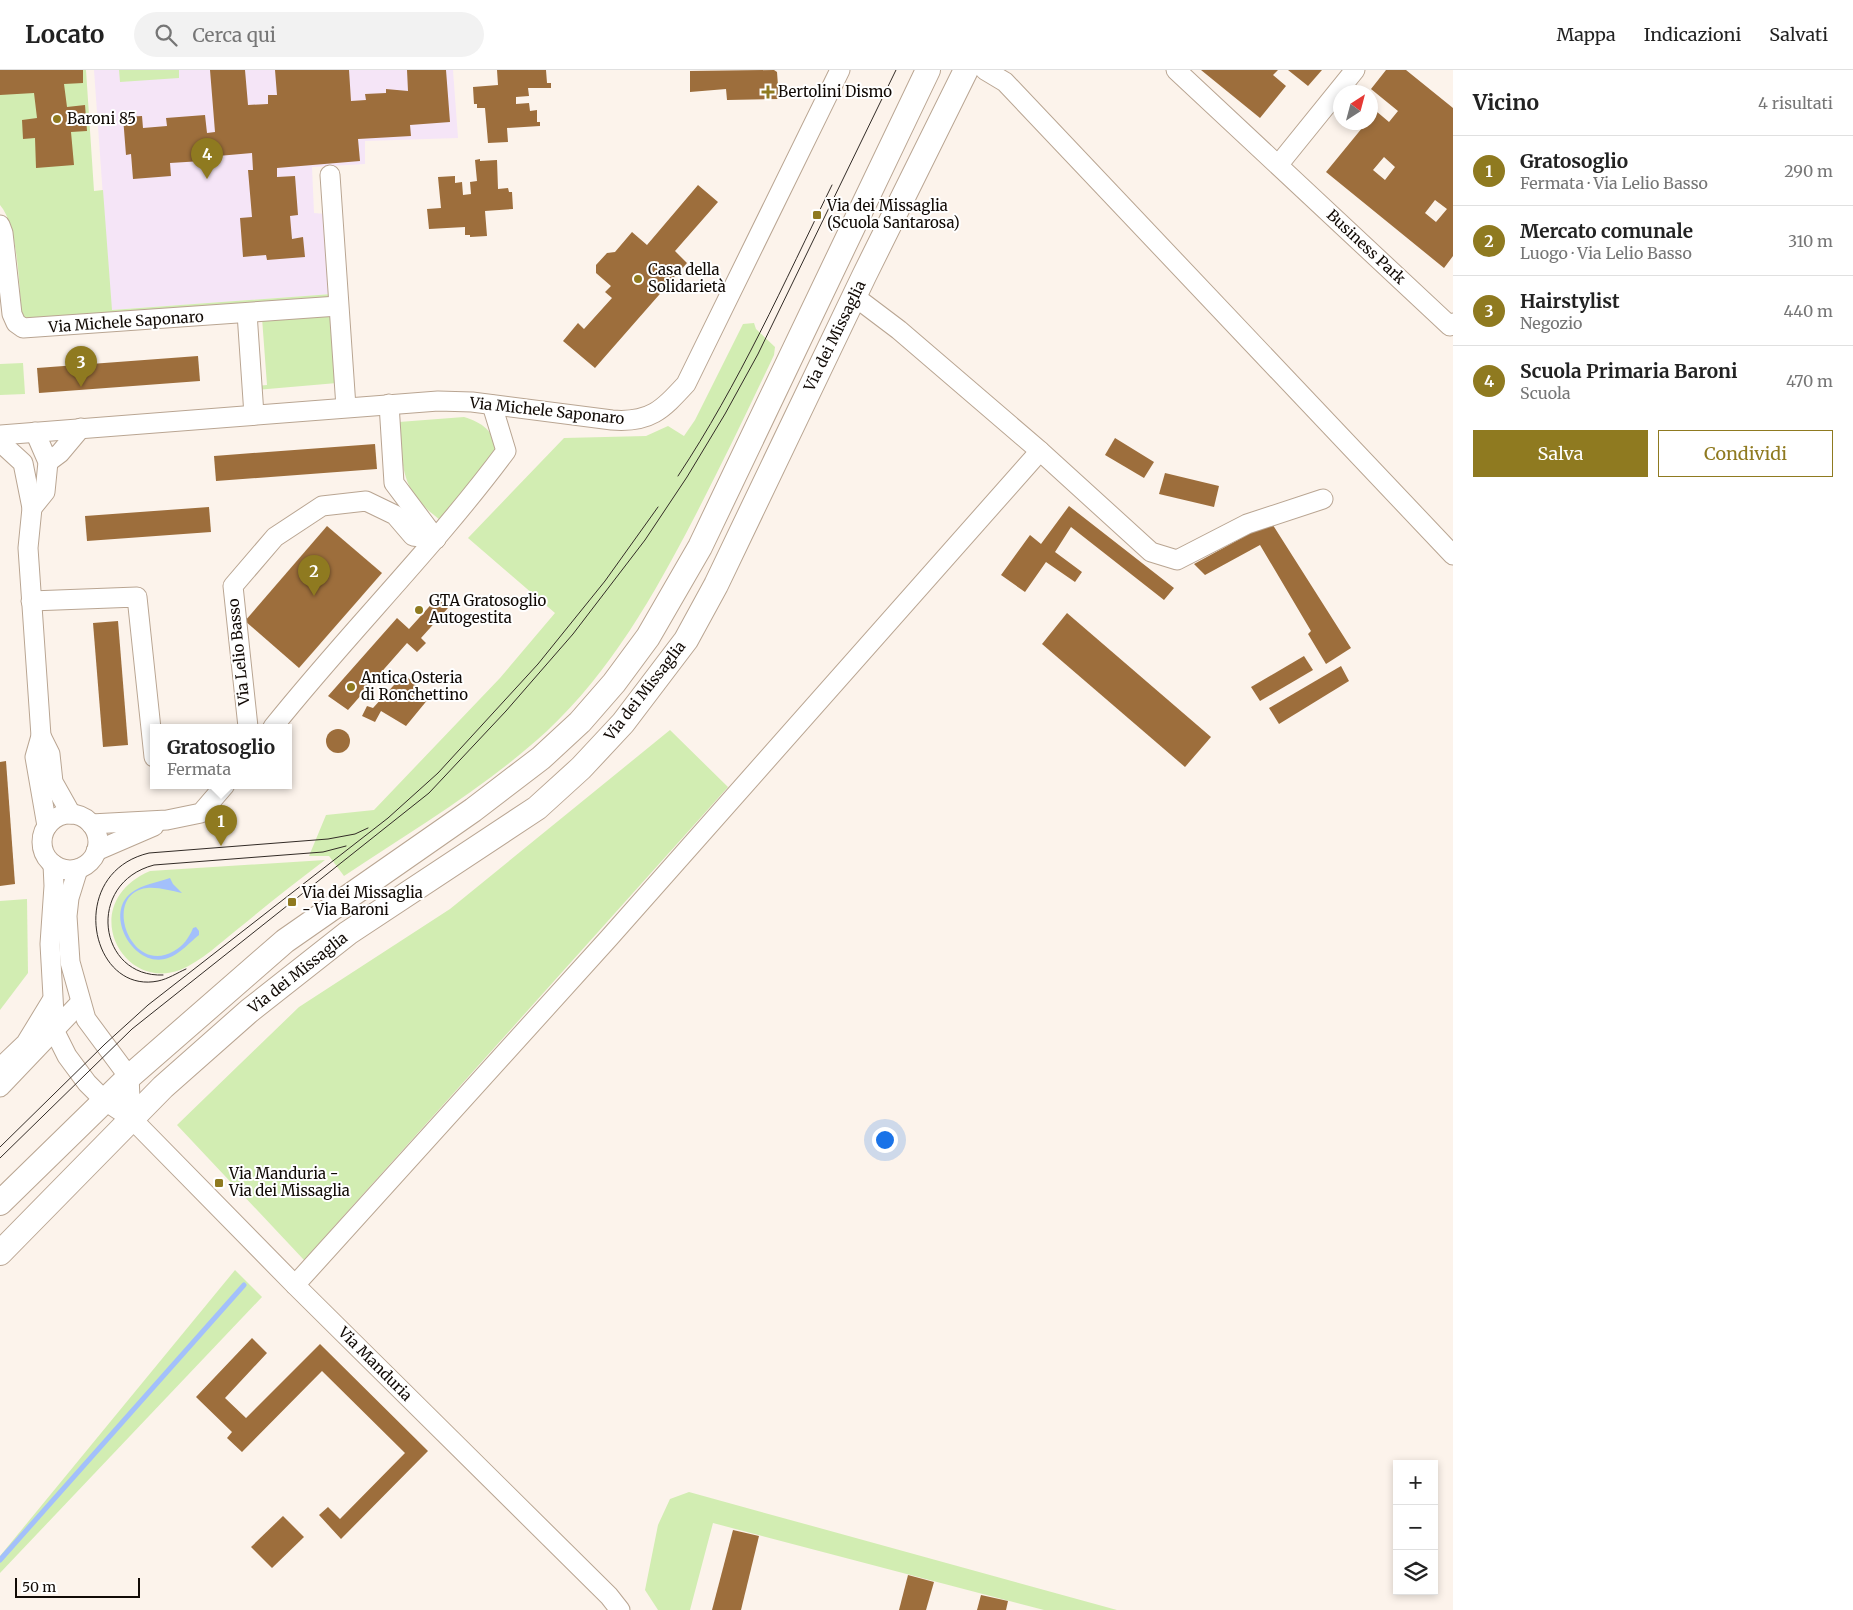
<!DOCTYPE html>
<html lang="it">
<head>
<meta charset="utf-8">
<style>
  :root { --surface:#fff; --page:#f2f2f2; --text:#222; --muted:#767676; --line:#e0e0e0; --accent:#8f7a20 }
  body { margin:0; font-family:Merriweather,serif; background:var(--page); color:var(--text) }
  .controls { position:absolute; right:15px; bottom:15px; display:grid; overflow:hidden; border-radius:0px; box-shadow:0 2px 8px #0003 }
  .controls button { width:45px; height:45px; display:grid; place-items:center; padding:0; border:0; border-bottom:1px solid var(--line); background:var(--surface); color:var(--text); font:25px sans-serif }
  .compass { position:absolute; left:1333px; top:15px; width:45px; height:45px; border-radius:50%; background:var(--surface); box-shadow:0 2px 8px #0003; rotate:36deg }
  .scale { position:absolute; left:15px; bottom:12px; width:125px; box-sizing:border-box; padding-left:5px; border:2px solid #110a05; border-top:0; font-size:14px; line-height:18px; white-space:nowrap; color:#110a05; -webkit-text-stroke:4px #fff; paint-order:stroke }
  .you { position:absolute; left:884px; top:1069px; width:18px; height:18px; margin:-12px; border:4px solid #fff; border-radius:50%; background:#1a73e8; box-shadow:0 0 0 8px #1a73e833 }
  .badge { display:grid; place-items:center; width:32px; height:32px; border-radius:50%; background:var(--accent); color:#fff; font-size:16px; font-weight:700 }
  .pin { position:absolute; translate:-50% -41px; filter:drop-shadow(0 1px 2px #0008) }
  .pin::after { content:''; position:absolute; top:26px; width:18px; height:15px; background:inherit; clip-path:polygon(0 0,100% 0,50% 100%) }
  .popup { position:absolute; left:150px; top:654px; width:142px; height:65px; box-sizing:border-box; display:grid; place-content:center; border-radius:0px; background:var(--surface); filter:drop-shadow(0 1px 4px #0005); font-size:16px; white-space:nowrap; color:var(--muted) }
  .popup b { font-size:19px; color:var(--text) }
  .popup::after { content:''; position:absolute; left:50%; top:100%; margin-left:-10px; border:10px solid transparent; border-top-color:var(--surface) }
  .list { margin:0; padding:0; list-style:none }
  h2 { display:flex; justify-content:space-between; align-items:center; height:65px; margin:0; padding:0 20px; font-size:21px }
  h2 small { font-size:16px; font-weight:400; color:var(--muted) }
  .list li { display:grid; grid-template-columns:32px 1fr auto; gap:15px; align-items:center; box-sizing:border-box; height:70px; padding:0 20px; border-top:1px solid var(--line) }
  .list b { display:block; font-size:19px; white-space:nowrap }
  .list p { margin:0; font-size:16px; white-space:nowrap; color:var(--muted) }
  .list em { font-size:16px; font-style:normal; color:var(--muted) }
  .actions { display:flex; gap:10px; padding:15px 20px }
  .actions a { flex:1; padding:11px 0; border:1px solid var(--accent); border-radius:0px; text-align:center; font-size:18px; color:var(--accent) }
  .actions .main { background:var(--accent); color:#fff }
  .icon { flex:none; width:28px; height:28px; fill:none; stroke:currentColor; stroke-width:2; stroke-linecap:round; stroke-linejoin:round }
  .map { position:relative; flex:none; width:1453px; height:1540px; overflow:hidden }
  header { display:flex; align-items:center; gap:30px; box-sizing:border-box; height:70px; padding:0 25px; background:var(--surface); border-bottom:1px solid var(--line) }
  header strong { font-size:24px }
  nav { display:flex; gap:28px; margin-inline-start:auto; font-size:18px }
  .search { width:350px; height:45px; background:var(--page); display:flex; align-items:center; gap:12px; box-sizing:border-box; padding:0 18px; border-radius:28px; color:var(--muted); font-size:19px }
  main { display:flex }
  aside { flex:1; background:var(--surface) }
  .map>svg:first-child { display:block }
</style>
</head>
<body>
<header>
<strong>Locato</strong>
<div class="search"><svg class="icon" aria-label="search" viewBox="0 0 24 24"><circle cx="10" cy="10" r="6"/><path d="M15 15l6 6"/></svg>Cerca qui</div>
<nav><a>Mappa</a><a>Indicazioni</a><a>Salvati</a></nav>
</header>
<main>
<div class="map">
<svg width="1453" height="1540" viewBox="0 0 1453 1540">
  <rect width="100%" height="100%" fill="#fcf3eb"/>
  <path fill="#f5e5f7" d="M94 0H453L458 68 365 71V94L312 97 314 143 326 144 332 224 111 240Z"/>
  <g fill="#d2edb2">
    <path d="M0 0H86L94 121 103 120 112 240 332 224 331 229 22 250C19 220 19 157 0 135Z"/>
    <path d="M119 0H179V8L120 12Z"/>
    <path d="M332 242 337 313 256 320 255 316 267 315 262 248Z"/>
    <path d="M754 253 756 259 775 277 774 285C748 340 722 394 694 448 654 525 611 601 547 661 486 717 413 760 344 806L329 786H309L326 745 374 740 500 608 555 543 468 468 564 368 646 366 668 356 684 366 695 350 743 254Z"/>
    <path d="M23 293 25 324 0 325V294Z"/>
    <path d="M464 347C484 353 498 364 495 386L443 452C400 421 403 401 399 352Z"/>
    <path d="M670 660 728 717 304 1190 177 1055 299 937 450 839Z"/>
    <path d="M325 790C296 812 267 835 239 858 221 872 202 891 180 900 121 922 76 833 150 801Z"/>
    <path d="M27 829 28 903 0 940V831Z"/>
    <path d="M235 1200 262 1227 0 1503V1486Z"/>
    <path d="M689 1422 1117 1540H1044L713 1453 690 1540H658L645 1520 658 1455 670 1429Z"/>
  </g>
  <path fill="#a3c0fb" d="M170 808 173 814 182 823C171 821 159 817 147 818 101 823 130 907 174 881 183 876 189 868 193 858L196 857 199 861V865C190 872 180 884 168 888 135 900 103 845 131 823 141 815 158 812 170 808Z"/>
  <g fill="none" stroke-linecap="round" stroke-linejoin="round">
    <path stroke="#a3c0fb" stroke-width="5" d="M0 1490 244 1215"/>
  </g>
  <g fill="#9d6e3c" fill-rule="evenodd">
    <path d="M0 0H83V13L64 14 67 37 85 35 87 61 71 62 74 95 36 98 35 68 23 69 22 50 37 48 34 23 0 25Z"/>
    <path d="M210 0H245L248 35 268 34V25H277L275 0H349L351 31 366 30 365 24 386 23V19L408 21 407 0H446L450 52 410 55 411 66 358 69 360 91 277 98V107L295 106 298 145 290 146 292 169 303 167 305 187 267 190 266 185 243 187 240 148 252 147 248 100H253L252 83 218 86V90L170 93 171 106 133 109 131 84 126 85 123 47 142 46 143 58 167 56 166 48 205 45 207 63 215 62Z"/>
    <path d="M497 0H546L547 13H551V18H528L529 26 516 27V34L529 33 530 41 537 40V52H540V56L507 58 508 72 488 73 485 38H477V34H474L473 17 498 15Z"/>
    <path d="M774 0 777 2 779 29 727 30 726 19 690 22V1Z"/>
    <path d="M1201 0H1278L1273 5 1286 16 1260 48Z"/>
    <path d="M1288 0H1322L1308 16Z"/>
    <path d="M1386 0H1406L1453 38V186L1444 198 1326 102 1367 52H1370V48L1376 41 1389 52 1398 41 1371 19ZM1384 87 1395 97 1385 110 1373 100ZM1435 130 1447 139 1436 152 1425 143Z"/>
    <path d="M480 89V91L497 90 498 119 508 118 509 122H512L513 139 485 141 487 166 470 167V165H465V157L429 159 427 139 441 138 438 107 455 106V113L462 112 463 125 471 124 470 112 477 111 475 90Z"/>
    <path d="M698 115 718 132 675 181 687 193 595 298 563 271 578 253 584 259 612 228 605 222 611 216 596 203V195L607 183 615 182 632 162 647 175Z"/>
    <path d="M198 286 200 311 39 323 37 298Z"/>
    <path d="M1115 368 1154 392 1144 408 1105 385Z"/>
    <path d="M375 374 377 399 216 411 214 386Z"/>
    <path d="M1165 403 1219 416 1214 437 1159 424Z"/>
    <path d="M1069 436 1174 518 1164 530 1071 457 1055 482 1082 502 1075 512 1046 492 1025 522 1001 505 1030 465 1041 474Z"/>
    <path d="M209 437 211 462 87 471 85 446Z"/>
    <path d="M1271 452 1351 578 1326 594 1308 564 1311 561 1260 475 1205 505 1194 494Z"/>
    <path d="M327 456 382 503 299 598 245 551Z"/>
    <path d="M437 528 448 538 421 568 426 573 417 582 407 573 348 640 328 626 397 548 409 559Z"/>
    <path d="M1067 543 1211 667 1185 697 1042 574Z"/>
    <path d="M118 551 128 675 103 677 93 553Z"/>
    <path d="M1304 586 1313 600 1260 631 1251 617Z"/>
    <path d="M1341 596 1349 611 1279 654 1269 638Z"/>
    <path d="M404 604 429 628 406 656 381 641 375 652 362 646 367 636 373 638Z"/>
    <circle cx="338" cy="671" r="12"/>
    <path d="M6 691 15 814 0 816V692Z"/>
    <path d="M252 1268 267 1283 225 1328 246 1348 320 1274 428 1381 341 1469 319 1445 328 1437 340 1449 405 1383 322 1301 242 1382 227 1368 232 1362 196 1327Z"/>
    <path d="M283 1446 304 1467 272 1498 251 1477Z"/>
    <path d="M733 1460 759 1466 741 1540H712Z"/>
    <path d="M908 1505 934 1512 926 1540H899Z"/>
    <path d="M981 1525 1008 1531 1006 1540H977Z"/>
  </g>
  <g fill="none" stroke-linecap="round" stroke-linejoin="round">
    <defs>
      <g id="minor">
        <path d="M985 0 1005 12 1453 485"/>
        <path d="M1176 0 1450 256 1453 253"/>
        <path d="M1279 94 1355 0"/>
        <path d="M330 105 346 337"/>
        <path d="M0 155 3 163 12 244 16 253 23 258 338 236"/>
        <path d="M854 226 899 260 1040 381 1151 482 1177 490 1247 454 1323 429"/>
        <path d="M247 243 254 345"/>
        <path d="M389 334 394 413 436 469"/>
        <path d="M0 365 438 331 472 332 612 350C650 353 662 340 686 314L840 0"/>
        <path d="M0 372 23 393 32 438 28 478 41 666 35 687 47 756"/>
        <path d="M48 392 60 383 81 358"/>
        <path d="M32 438 45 422 48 392 35 362"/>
        <path d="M31 531 137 527 154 687"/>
        <path d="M248 657 233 516 275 467 322 436 366 431 395 445 413 466 436 469"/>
        <path d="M273 657C348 563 434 478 506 381L492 335"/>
        <path d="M41 666 50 684 53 712 71 744"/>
        <circle cx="70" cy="772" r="28"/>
        <path d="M91 754 167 750 201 743 225 715"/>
        <path d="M96 781 154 756"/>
        <path d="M53 794 54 816 50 874 55 962 67 986 87 1013 104 1030 131 1048 295 1215 609 1526 620 1540"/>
        <path d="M78 799 69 828 67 846 70 892 86 949 129 1007 131 1048"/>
        <path d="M0 998 26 973 51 932"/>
        <path d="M0 1017 80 933"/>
        <path d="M295 1215 609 868 1040 381"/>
      </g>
      <g id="major">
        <path d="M0 1133 129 1007 285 871 473 740 541 688 580 652 614 613 648 567 700 477 928 0"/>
        <path d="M0 1183 163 1017 249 941 348 863 537 738 581 698 623 653 686 570 716 515 864 206 966 0"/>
      </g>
    </defs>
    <use href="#minor" stroke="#b9a592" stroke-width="21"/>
    <use href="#major" stroke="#b9a592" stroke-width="26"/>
    <use href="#minor" stroke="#fff" stroke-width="19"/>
    <use href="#major" stroke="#fff" stroke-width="24"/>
    <g stroke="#322b26" stroke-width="1">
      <path d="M678 406C739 314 784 213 832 115"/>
      <path d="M186 899C177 903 168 909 158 911 90 925 65 803 149 783L328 769 355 764 368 758"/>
      <path d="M163 905C98 908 85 813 154 795L323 782 346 776"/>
      <path d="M0 1077 105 974 148 935 388 748 438 703 538 594 605 511 658 437"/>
      <path d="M0 1088 132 959 429 723 506 641 573 564 645 470 687 407 725 344 758 284 896 0"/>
    </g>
  </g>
  <g fill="#8f7a20" stroke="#fff" stroke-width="2">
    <path d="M765.5 14.5h5v5h5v5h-5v5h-5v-5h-5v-5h5z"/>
    <circle cx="57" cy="49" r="5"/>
    <rect x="812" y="140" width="10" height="10" rx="2.5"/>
    <circle cx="638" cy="209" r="5"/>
    <circle cx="419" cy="540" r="5"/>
    <circle cx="351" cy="617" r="5"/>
    <rect x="287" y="827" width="10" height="10" rx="2.5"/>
    <rect x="214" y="1108" width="10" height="10" rx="2.5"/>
  </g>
  <g text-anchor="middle" stroke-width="4" stroke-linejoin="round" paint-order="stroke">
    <g font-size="15" fill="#110a05" stroke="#fff" text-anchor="start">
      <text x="778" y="27">Bertolini Dismo</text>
      <text x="67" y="54">Baroni 85</text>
      <text x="827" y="141">Via dei Missaglia<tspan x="827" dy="17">(Scuola Santarosa)</tspan></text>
      <text x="648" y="205">Casa della<tspan x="648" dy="17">Solidarietà</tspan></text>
      <text x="429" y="536">GTA Gratosoglio<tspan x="429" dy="17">Autogestita</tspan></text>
      <text x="361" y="613">Antica Osteria<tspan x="361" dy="17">di Ronchettino</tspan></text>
      <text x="302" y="828">Via dei Missaglia<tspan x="302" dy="17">- Via Baroni</tspan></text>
      <text x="229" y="1109">Via Manduria -<tspan x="229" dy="17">Via dei Missaglia</tspan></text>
    </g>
    <g font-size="15" fill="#110a05" stroke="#fff">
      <text transform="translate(1366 177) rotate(43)" y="5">Business Park</text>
      <text transform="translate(126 252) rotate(-4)" y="5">Via Michele Saponaro</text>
      <text transform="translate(835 266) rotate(-64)" y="5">Via dei Missaglia</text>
      <text transform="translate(547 341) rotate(6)" y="5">Via Michele Saponaro</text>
      <text transform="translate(239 582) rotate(-96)" y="5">Via Lelio Basso</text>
      <text transform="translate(645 621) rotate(-52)" y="5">Via dei Missaglia</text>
      <text transform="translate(298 903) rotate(-38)" y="5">Via dei Missaglia</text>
      <text transform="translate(375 1294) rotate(45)" y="5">Via Manduria</text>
    </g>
  </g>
</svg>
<div class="controls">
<button>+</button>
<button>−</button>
<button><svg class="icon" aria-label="layers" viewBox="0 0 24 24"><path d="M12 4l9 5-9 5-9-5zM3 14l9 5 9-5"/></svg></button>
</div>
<svg class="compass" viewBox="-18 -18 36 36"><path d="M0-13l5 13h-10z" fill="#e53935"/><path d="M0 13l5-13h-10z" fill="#767676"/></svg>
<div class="scale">50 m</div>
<div class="you"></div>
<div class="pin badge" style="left:221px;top:776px">1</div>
<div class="popup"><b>Gratosoglio</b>Fermata</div>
<div class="pin badge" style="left:314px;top:526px">2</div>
<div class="pin badge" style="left:81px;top:317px">3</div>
<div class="pin badge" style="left:207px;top:109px">4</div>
</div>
<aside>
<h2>Vicino<small>4 risultati</small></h2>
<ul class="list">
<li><span class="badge">1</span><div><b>Gratosoglio</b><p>Fermata · Via Lelio Basso</p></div><em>290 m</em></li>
<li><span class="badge">2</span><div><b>Mercato comunale</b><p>Luogo · Via Lelio Basso</p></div><em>310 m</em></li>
<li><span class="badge">3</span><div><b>Hairstylist</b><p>Negozio</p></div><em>440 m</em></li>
<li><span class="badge">4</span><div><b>Scuola Primaria Baroni</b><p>Scuola</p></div><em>470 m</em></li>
</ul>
<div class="actions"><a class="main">Salva</a><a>Condividi</a></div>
</aside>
</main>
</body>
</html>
